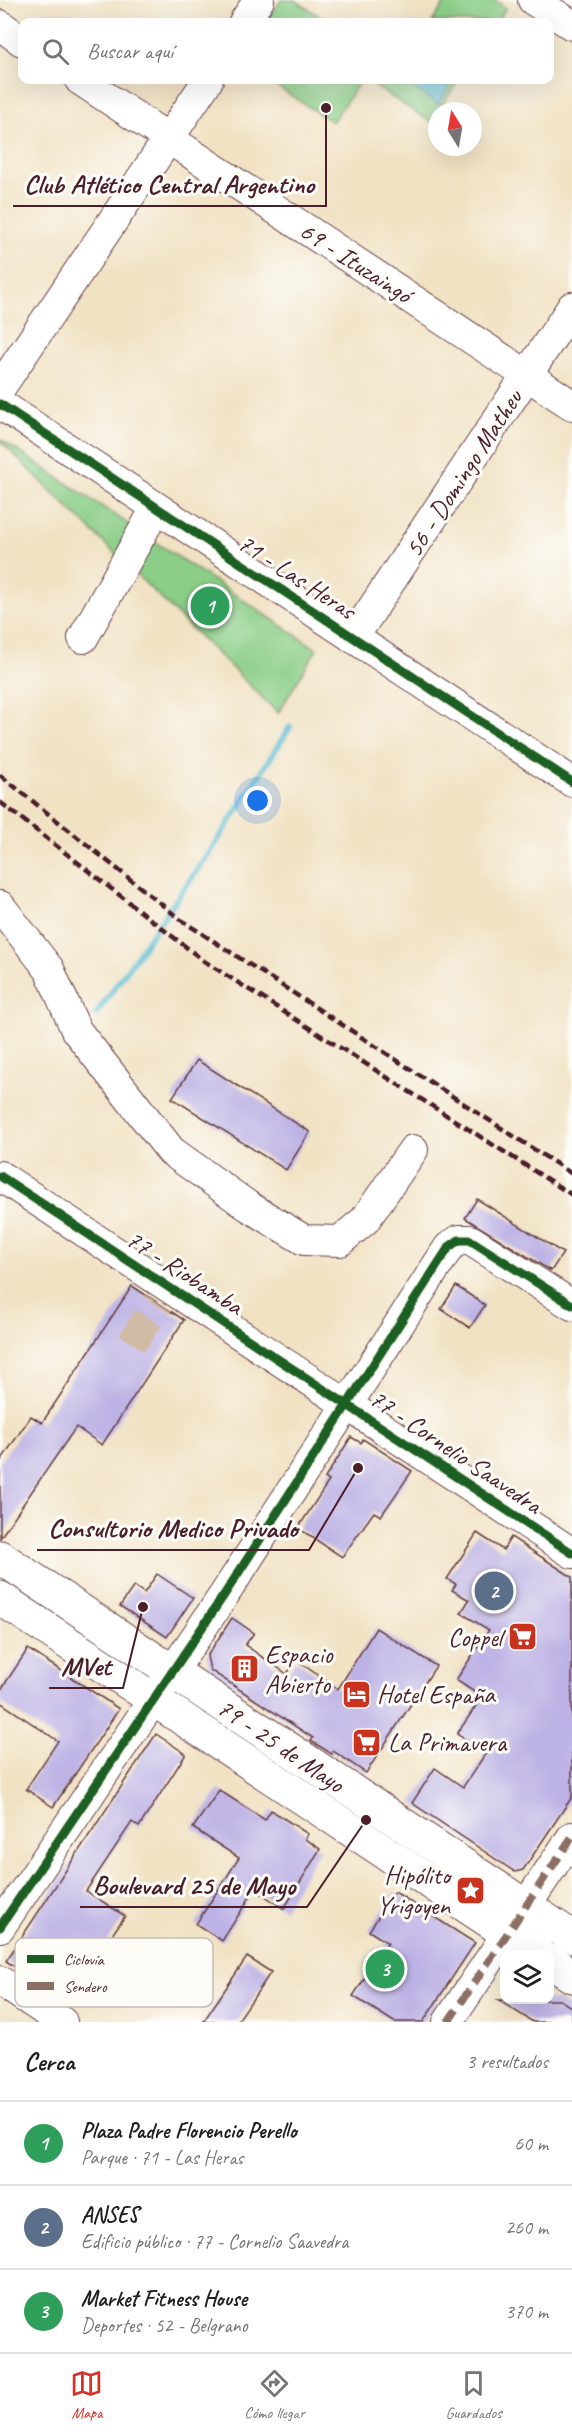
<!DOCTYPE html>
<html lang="es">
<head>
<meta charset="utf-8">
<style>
  :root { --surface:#fff; --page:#f2f2f2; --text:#202124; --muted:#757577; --line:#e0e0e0; --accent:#d93025 }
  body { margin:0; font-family:Caveat,sans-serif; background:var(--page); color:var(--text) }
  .controls { position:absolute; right:18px; bottom:18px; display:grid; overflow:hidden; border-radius:12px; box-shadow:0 6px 24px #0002 }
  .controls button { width:54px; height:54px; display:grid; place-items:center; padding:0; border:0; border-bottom:2px solid var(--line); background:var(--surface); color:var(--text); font:30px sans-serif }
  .compass { position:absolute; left:428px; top:102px; width:54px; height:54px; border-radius:50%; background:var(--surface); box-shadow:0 6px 24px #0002; rotate:349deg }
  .you { position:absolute; left:258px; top:801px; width:21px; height:21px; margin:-15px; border:4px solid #fff; border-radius:50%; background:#1a73e8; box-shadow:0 0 0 9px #1a73e833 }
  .badge { display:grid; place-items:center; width:39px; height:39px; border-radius:50%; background:var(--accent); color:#fff; font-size:20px; font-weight:700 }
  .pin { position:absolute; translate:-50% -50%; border:3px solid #fff; box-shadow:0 2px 6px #0006 }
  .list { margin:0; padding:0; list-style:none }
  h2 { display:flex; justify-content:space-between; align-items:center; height:78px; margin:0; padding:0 24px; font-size:26px }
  h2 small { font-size:20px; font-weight:400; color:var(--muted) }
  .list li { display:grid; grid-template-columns:39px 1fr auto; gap:18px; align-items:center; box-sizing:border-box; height:84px; padding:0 24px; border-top:2px solid var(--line) }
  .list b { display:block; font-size:22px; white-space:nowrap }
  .list p { margin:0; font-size:20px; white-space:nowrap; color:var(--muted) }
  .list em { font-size:20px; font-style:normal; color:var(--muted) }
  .icon { flex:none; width:33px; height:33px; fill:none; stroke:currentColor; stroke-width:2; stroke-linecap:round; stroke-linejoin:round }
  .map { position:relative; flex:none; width:572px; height:2022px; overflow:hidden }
  .search { position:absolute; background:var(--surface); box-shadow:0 6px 24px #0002; left:18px; right:18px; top:18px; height:66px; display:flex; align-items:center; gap:15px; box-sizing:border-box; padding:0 21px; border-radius:12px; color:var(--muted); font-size:22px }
  .sheet { height:330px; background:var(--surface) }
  nav { display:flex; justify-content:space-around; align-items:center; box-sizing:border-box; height:84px; border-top:2px solid var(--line); background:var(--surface); font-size:16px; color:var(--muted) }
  nav a { display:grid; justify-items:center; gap:3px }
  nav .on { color:var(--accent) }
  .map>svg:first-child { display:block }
</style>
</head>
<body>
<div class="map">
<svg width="572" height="2022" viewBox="0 0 572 2022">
  <rect width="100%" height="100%" fill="#fdfcf7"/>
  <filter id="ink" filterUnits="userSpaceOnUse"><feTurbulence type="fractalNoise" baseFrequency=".0167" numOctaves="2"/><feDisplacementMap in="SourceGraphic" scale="12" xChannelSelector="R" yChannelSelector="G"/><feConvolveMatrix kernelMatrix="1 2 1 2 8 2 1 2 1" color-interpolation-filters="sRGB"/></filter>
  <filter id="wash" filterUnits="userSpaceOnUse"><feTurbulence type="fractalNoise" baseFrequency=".008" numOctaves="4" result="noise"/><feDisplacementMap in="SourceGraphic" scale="24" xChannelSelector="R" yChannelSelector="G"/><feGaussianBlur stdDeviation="1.35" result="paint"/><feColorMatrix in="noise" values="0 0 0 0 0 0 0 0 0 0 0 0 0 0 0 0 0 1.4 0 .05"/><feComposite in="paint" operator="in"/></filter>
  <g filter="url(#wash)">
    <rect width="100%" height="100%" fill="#f1e2c4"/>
    <g fill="#8ace87" stroke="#6a7659" stroke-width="1.5">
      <path d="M281 0H295L329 22H266Z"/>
      <path d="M447 0H495L506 8 497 22H432Z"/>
      <path d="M267 80H361L332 122Z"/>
      <path d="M365 80H459L431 122Z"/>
      <path d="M0 439 317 649 278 713 0 441Z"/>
    </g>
    <path fill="#53bad1" stroke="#4e6c7e" stroke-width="1.5" d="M406 80H454L438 104 404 82Z"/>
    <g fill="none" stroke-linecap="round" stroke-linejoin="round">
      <path stroke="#53bad1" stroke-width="6" d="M96 1014 216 843 290 727"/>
    </g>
    <g id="blocks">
      <g fill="#bdb2e5">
        <path d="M197 1060 310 1132 286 1170 172 1098Z"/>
        <path d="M477 1199 563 1253 551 1271 465 1218Z"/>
        <path d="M132 1286 184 1320 102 1445 76 1427 0 1538V1462L31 1416 42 1423Z"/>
        <path d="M456 1286 485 1305 470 1328 441 1309Z"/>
        <path d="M351 1437 361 1443 363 1439 412 1471 381 1516 374 1512 342 1557 298 1528 329 1481 325 1478Z"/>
        <path d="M477 1533 503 1550 511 1537 572 1577V1797L523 1870 515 1872 412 1803 435 1768 463 1787 486 1753 457 1734 482 1697 456 1680 489 1630 461 1613 469 1600 452 1590 456 1584 447 1579Z"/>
        <path d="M157 1574 193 1598 167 1637 120 1606 134 1586 144 1593Z"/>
        <path d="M232 1618 254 1633 245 1645 287 1674 296 1660 338 1689 376 1628 436 1666 366 1773 333 1751 332 1754 311 1741 313 1738 210 1670 207 1656Z"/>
        <path d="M28 1649 119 1709 53 1807 26 1789 58 1741 0 1702V1691Z"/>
        <path d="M156 1734 186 1754 139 1827 132 1822 86 1891 125 1916 67 2001 6 1961Z"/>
        <path d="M219 1790 265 1820 271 1810 308 1834 305 1839 320 1849 284 1909 255 1889 222 1941 196 1924 239 1858 193 1828Z"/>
        <path d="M395 1892 475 1943 423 2022H394L353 1996 388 1943 369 1931Z"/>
        <path d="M247 1957 271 1972 237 2022H203Z"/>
        <path d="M498 2000H560L572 2008V2022H533Z"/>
      </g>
    </g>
  </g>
  <g filter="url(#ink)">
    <use href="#blocks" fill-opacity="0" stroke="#633c42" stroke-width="1.5"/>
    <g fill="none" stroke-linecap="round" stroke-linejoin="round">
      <path stroke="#d0bba5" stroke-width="30" stroke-dasharray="30 15" stroke-linecap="butt" d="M132 1343 158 1303"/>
      <defs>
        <g id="minor">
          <path d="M533 0 572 25"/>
          <path d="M244 22 259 0"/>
          <path d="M0 25 22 41"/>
          <path d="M80 80 572 405"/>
          <path d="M0 388 208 80"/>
          <path d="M0 404 572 782"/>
          <path d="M83 638 156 508"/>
          <path d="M353 638 572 307"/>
          <path d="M0 906 49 969 76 1030 171 1151 248 1206 304 1240 340 1241 365 1220 413 1150"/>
          <path d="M0 1176 572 1553"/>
          <path d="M0 1927 224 1595 449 1247 459 1240H470L572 1305"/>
          <path d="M0 1981 62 2022"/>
          <path d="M448 2022 572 1837"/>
        </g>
        <g id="major">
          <path d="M0 1557 572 1937"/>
          <path d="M0 1598 539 1954"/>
          <path d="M550 1961 572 1976"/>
        </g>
      </defs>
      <use href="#minor" stroke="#633c42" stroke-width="32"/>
      <use href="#major" stroke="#633c42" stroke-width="35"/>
      <use href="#minor" stroke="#fff" stroke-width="30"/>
      <use href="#major" stroke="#fff" stroke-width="33"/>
      <g stroke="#4a1f2b" stroke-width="4.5" stroke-dasharray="9 4.5" stroke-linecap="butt">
        <path d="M0 775 181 920 572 1174"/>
        <path d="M0 802 204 961 572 1195"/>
      </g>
      <path stroke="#8d6e63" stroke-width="8" stroke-dasharray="15 8" stroke-linecap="butt" d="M448 2022 572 1837"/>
      <defs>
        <g id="cycleway">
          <path d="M0 404 572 782"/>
          <path d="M0 1176 572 1553"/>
          <path d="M0 1927 224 1595 449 1247 459 1240H470L572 1305"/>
        </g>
      </defs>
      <use href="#cycleway" stroke="#fdfcf7" stroke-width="13"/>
      <use href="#cycleway" stroke="#1b5e20" stroke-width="9"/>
    </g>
  </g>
  <defs>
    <symbol id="supermarket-square" viewBox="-11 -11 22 22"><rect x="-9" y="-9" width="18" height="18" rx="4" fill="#c8321e" stroke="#fdfcf7"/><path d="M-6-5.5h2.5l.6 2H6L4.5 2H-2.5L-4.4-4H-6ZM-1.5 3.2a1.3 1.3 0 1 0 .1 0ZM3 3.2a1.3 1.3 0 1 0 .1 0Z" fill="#fff"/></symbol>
    <symbol id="building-square" viewBox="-11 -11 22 22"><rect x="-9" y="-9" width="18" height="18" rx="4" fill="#c8321e" stroke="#fdfcf7"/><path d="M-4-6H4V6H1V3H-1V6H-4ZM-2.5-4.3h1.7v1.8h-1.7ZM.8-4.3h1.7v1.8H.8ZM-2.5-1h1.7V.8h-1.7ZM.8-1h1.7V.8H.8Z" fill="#fff"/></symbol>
    <symbol id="hotel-square" viewBox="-11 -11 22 22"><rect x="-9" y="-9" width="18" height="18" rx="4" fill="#c8321e" stroke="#fdfcf7"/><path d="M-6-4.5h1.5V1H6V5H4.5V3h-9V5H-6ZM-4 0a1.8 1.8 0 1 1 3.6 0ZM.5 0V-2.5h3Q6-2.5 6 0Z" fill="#fff"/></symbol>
    <symbol id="sight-square" viewBox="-11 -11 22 22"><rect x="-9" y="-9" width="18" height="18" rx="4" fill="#c8321e" stroke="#fdfcf7"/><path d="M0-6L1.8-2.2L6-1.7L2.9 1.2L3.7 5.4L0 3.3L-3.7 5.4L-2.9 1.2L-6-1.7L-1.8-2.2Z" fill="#fff"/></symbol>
  </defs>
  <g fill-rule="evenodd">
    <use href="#supermarket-square" x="506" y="1620" width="33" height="33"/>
    <use href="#building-square" x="228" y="1652" width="33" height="33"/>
    <use href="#hotel-square" x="340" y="1678" width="33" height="33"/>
    <use href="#supermarket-square" x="350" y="1726" width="33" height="33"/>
    <use href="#sight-square" x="454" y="1874" width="33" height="33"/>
  </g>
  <g text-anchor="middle" stroke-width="6" stroke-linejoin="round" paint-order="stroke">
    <g font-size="26" fill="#4a1f2b" stroke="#fdfcf7">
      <text transform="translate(356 262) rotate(33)" y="9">69 - Ituzaingó</text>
      <text transform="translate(463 473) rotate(-57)" y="9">56 - Domingo Matheu</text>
      <text transform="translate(297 576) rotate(33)" y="9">71 - Las Heras</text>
      <text transform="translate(185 1272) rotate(33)" y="9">77 - Riobamba</text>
      <text transform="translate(456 1451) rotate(34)" y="9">77 - Cornelio Saavedra</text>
      <text transform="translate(281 1745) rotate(34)" y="9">79 - 25 de Mayo</text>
    </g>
    <g font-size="26" fill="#4a1f2b" stroke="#fdfcf7" text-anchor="start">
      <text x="502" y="1646" text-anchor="end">Coppel</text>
      <text x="265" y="1663">Espacio<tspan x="265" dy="30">Abierto</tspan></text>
      <text x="377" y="1703">Hotel España</text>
      <text x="388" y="1751">La Primavera</text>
      <text x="450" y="1884" text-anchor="end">Hipólito<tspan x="450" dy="30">Yrigoyen</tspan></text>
    </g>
  </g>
  <rect x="15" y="1938" width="198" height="69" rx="9" fill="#fdfcf7" stroke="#c7baba" stroke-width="1.5"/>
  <rect x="27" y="1955" width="27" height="8" fill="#1b5e20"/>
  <rect x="27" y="1982" width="27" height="8" fill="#8d6e63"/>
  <g font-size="16" fill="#4a1f2b">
    <text x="64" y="1965">Ciclovía</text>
    <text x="64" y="1992">Sendero</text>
  </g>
  <path fill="none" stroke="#4a1f2b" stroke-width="2" d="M326 108L326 206H13M358 1468L309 1550H37M143 1607L123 1688H49M366 1820L307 1907H80"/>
  <g fill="#4a1f2b" stroke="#fdfcf7" stroke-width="2">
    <circle cx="326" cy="108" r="6"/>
    <circle cx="358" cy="1468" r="6"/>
    <circle cx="143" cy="1607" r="6"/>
    <circle cx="366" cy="1820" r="6"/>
  </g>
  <g font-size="27" text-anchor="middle" font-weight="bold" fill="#4a1f2b" stroke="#fdfcf7" stroke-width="6" stroke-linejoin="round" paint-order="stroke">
    <text x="169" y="193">Club Atlético Central Argentino</text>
    <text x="173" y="1537">Consultorio Medico Privado</text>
    <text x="86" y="1675">MVet</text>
    <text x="194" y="1894">Boulevard 25 de Mayo</text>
  </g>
</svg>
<div class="controls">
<button><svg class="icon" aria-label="layers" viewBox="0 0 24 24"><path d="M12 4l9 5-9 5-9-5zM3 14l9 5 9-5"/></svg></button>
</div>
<svg class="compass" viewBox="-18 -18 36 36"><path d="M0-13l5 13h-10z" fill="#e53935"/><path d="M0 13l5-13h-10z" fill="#757577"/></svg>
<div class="you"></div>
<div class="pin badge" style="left:210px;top:606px;background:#2e9e5b">1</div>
<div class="pin badge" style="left:494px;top:1591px;background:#5c6f8a">2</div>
<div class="pin badge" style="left:385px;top:1969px;background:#2e9e5b">3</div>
<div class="search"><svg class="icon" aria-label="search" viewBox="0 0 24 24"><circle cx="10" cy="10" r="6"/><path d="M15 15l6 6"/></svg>Buscar aquí</div>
</div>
<section class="sheet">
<h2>Cerca<small>3 resultados</small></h2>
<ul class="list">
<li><span class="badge" style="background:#2e9e5b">1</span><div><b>Plaza Padre Florencio Perello</b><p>Parque · 71 - Las Heras</p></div><em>60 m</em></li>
<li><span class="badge" style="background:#5c6f8a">2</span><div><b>ANSES</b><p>Edificio público · 77 - Cornelio Saavedra</p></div><em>260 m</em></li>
<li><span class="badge" style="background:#2e9e5b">3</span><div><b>Market Fitness House</b><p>Deportes · 52 - Belgrano</p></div><em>370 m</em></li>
</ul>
</section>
<nav>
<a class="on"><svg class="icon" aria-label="map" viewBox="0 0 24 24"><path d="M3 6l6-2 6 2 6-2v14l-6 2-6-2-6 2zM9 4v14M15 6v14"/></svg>Mapa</a>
<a><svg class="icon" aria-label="directions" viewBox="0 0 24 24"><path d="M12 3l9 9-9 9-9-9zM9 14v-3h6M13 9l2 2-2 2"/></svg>Cómo llegar</a>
<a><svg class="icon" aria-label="saved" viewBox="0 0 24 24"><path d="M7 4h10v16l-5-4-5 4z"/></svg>Guardados</a>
</nav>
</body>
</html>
